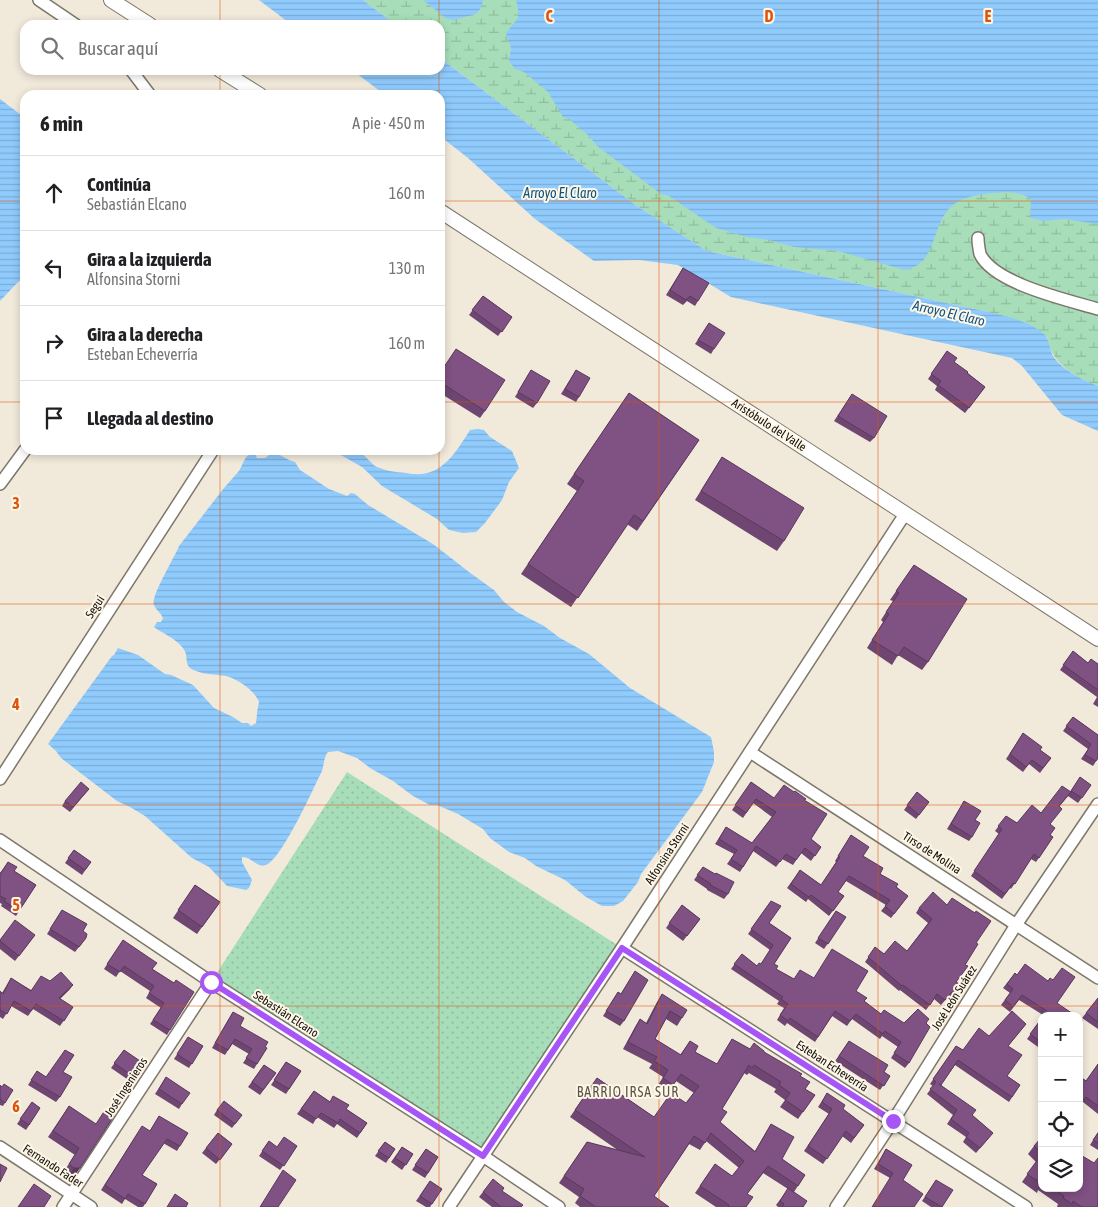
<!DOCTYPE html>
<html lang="es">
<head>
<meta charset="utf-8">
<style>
  :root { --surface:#fff; --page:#f2f2f2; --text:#202124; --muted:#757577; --line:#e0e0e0 }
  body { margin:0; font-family:"Asap Condensed",sans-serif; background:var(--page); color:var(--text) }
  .controls { position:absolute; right:15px; bottom:15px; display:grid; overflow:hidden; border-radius:10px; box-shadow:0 2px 8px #0003 }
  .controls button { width:45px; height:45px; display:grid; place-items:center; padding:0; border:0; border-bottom:1px solid var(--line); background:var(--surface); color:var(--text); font:25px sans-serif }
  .stop { position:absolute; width:15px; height:15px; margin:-11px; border:4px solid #a855f7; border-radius:50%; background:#fff }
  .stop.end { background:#a855f7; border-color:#fff; box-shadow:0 1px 5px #0008 }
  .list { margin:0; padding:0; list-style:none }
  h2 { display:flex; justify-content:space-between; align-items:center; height:65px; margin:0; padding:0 20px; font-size:21px }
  h2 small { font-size:16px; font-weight:400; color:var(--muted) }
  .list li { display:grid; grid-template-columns:32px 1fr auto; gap:15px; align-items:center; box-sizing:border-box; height:75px; padding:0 20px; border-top:1px solid var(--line) }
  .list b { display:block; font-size:19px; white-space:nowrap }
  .list p { margin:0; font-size:16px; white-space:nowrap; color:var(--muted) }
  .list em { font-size:16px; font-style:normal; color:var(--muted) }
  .icon { flex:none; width:28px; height:28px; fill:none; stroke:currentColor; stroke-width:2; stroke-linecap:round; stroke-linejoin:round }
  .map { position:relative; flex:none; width:1098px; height:1207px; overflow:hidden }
  .search { position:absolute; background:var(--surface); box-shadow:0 2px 8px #0003; left:20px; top:20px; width:425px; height:55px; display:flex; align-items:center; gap:12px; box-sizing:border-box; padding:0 18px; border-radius:15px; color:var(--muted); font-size:19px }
  .panel { position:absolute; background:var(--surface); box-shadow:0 2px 8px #0003; left:20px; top:90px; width:425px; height:365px; border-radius:15px }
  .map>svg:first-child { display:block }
</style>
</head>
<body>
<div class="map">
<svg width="1098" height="1207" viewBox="0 0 1098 1207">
  <defs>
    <pattern id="grass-dots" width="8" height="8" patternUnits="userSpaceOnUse" patternTransform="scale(1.25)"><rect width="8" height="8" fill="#a7deb9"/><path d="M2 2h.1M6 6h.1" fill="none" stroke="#8fbd9e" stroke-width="1.8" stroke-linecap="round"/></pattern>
    <pattern id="wetland-marsh" width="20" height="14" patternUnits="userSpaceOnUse" patternTransform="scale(1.25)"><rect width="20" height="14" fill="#a7deb9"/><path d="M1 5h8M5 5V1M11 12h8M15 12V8" fill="none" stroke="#8fbd9e"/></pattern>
    <pattern id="water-rules" width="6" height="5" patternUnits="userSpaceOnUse" patternTransform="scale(1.25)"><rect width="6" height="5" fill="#90cbfd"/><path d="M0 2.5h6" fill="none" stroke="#7badd8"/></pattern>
  </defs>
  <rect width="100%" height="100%" fill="#f1eadb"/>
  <path fill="url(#grass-dots)" d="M347 772 622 948 483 1156 211 982Z"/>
  <path fill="url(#wetland-marsh)" d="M363 0H1098V386C1075 377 1051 364 1047 337L984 311 707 251 637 206 440 58V25H396Z"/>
  <g fill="url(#water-rules)">
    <path d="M259 0H363L396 25H292Z"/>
    <path d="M423 0H483L481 8 476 14 453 20 447 19Z"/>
    <path d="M516 0H1098V224L1064 219 1044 221 1030 218 1031 199C1019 191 1008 192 994 193 980 194 965 196 953 205 930 224 939 263 905 270L838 251 794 247 769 240 747 237 716 228 669 196 661 194 597 146 589 136 569 119 563 117 548 92 524 72 515 69 509 61 511 48 506 33 518 18V9Z"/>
    <path d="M440 58 637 206 707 251 984 311C1004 316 1030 320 1045 335 1049 340 1050 350 1053 356 1062 370 1083 380 1098 386V431L1062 415 1022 366 1012 358 731 297 678 265 639 260 594 261 535 219 468 158 440 136V95H385L352 70H440Z"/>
    <path d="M0 99 25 118V278L18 282 0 301Z"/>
    <path d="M478 429 484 430 490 437 512 451 519 468 509 482 502 500 485 523 476 532 463 533 449 530 437 519 382 486 362 467 332 450C342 450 354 448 362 454 367 457 371 464 377 467 386 471 396 472 406 473 440 480 454 455 470 430Z"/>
    <path d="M257 450 258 452 256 456 257 458H265L272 453C282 454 286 460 295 462L300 470 329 489 347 496 351 493 355 494 368 505 433 544 469 572 494 590 504 602 517 612 544 626 560 638 589 654 630 688 711 737 714 752V762L702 792 641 874 638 882 623 901 614 906H602L586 897 565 880 536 866 525 858 509 852 490 838 483 829 458 814 437 805H430L413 796 393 781 370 768 357 758 338 751 328 752C324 756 324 765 322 771 313 789 282 859 266 865 256 868 251 856 242 857V862L252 880 249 888 246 890 227 886 209 867 192 858 145 816 130 807 117 801 61 758 56 751 48 744 112 656 114 655 118 648 138 655 165 674 171 675 193 685 214 708 233 717 242 723H248L251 726 256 723C257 716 257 709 259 702 255 691 238 679 226 676 216 674 206 675 196 671 181 666 191 656 182 647 175 638 162 633 154 627L157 622H161L163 618C161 613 156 610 154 605 150 597 175 557 179 546L224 488 239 471 246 457Z"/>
  </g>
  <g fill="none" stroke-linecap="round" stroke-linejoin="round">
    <defs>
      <g id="minor">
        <path d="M39 0 76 25"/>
        <path d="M131 70 150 95"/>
        <path d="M978 238C978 243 979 249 980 254 994 284 1068 300 1098 309"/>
        <path d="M0 484 25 450"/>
        <path d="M750 752 1098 978"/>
        <path d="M0 779 213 450"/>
        <path d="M0 840 211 982 483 1156 559 1207"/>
        <path d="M622 948 1026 1207"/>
        <path d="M0 1147 91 1207"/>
        <path d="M63 1207 211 982"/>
        <path d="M449 1207 622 948 905 514"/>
        <path d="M836 1207 893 1121 1016 925 1098 804"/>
      </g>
      <g id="tertiary">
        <path d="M111 0 150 25"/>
        <path d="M220 70 260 95"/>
        <path d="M440 211 1098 639"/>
      </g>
    </defs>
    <use href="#minor" stroke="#7d766a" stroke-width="14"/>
    <use href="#tertiary" stroke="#7d766a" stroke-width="16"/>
    <use href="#minor" stroke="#fff" stroke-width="11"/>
    <use href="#tertiary" stroke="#fff" stroke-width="14"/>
  </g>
  <g fill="#6e4671">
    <path d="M683 268 698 301 695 306 687 301 683 305 666 295Z"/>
    <path d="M483 296 512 317 498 336 469 315Z"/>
    <path d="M709 323 714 349 711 354 695 344Z"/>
    <path d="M947 351 954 362 985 387 965 413 935 390 937 386 928 379Z"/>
    <path d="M531 370 537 403 533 408 515 397Z"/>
    <path d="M576 370 579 397 576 402 561 394Z"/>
    <path d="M440 372 485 411 480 418 440 393Z"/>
    <path d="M629 393 699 440 637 531 627 524 571 607 521 574 577 491 567 484Z"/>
    <path d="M852 394 874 438 870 442 834 421Z"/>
    <path d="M722 457 784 541 777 551 695 500Z"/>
    <path d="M914 565 928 662 922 670 898 655 892 665 867 648 883 622 881 620 893 601 890 600Z"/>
    <path d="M1073 651 1088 663 1098 664V707L1093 704 1097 697 1060 670Z"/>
    <path d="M1073 717 1098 735V758L1093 766 1081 759 1088 749 1063 731Z"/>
    <path d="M1023 733 1040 750 1051 758 1040 773 1029 764 1023 772 1006 759Z"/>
    <path d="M1080 777 1091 785 1078 803 1068 796 1059 807 1050 824V835L1053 837 1036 862 1031 859 1011 889 1010 888 1002 899 971 876 999 834 995 831 1006 816 1017 823 1041 813 1070 792Z"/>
    <path d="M751 782 774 798 804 800 811 839 821 847 811 861 801 853 793 865 782 859 776 867 753 851 740 872 727 864 734 854 715 844 726 827 752 843 772 817 753 803 743 818 732 810Z"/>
    <path d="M89 789 70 812 62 806 65 801Z"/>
    <path d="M917 792 929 802 916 819 904 810Z"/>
    <path d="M964 801 975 820 972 837 969 841 947 829Z"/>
    <path d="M851 835 863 856 880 874 908 896 891 918 881 911 886 905 846 881 838 892 844 896 829 916 808 899 806 902 787 888 800 870 821 885 836 862 835 861Z"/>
    <path d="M74 850 91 862 82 875 65 863Z"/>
    <path d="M8 862 14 871 36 885 16 916 1 906 2 904 0 903V873Z"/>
    <path d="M703 867 728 894 724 899 707 890V889L694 880Z"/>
    <path d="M195 885 220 902 197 934 173 918Z"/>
    <path d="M771 901 769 923 791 938 774 964 776 969 794 979 814 978 856 991 864 1001 881 1014 904 1023 926 1024 909 1063 905 1068 891 1058 898 1047 882 1036 880 1039 852 1019 847 1026 832 1016 815 1042 787 1023 785 1026 777 1020 784 1008 777 1004 779 1001 731 969 742 954 757 966 761 964 770 950 748 934Z"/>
    <path d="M682 905 700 919 683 941 666 928Z"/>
    <path d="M919 908 976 943 956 982 958 995 954 1000 948 997 941 1005 934 999 926 1010 900 990 899 991 865 962 875 947 884 954 907 951 928 923 916 913Z"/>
    <path d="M62 910 83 931 86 938 75 952 47 934Z"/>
    <path d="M836 911 846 917 824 949 815 943Z"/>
    <path d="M35 935 15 961 0 949V940Z"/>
    <path d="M123 940 152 969 174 983 170 1030 167 1035 150 1024 161 1008 146 998 150 991 120 971 116 977 104 969Z"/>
    <path d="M635 971 624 1021 620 1026 603 1016 618 992 621 994Z"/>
    <path d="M1015 973 1017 975 1048 981 1075 977 1043 1015 1019 1000 1010 1012 1001 1005 1010 993 1003 988Z"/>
    <path d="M11 978 31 990 50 981 73 985 69 990 60 999 73 1007 60 1026 33 1009 28 1016 11 1006 3 1019 0 1017V991L2 993Z"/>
    <path d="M662 994 682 1018 677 1026 666 1019 655 1039 680 1055 690 1041 695 1052 717 1064 732 1039 750 1049 764 1052 800 1076 805 1089 815 1095 798 1119 780 1107 785 1100 774 1092 776 1089 749 1073 747 1075 744 1073 722 1109 720 1122 755 1151 771 1124 782 1159 805 1175 794 1192 803 1207H778L776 1205 788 1189 763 1173 747 1194 746 1207H716L695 1193 715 1164 732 1176 739 1168 706 1141 700 1150 689 1144 654 1196 669 1207H580L575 1203 579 1197 559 1183 587 1142 619 1151 570 1117 597 1078 654 1117 686 1103 694 1093 676 1081 668 1092 658 1085 663 1077 649 1068 652 1064 623 1049 635 1027 640 1019 646 1023 657 1002Z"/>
    <path d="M1098 998V1029L1082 1018Z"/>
    <path d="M233 1012 240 1026 265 1047 257 1064 254 1069 243 1063 249 1054 232 1044 225 1055 212 1048Z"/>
    <path d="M1042 1018V1041L1038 1047 1027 1039Z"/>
    <path d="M1026 1024 1008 1046 1007 1076 1020 1085 1009 1102 955 1065 941 1085 972 1115 993 1133 976 1153 963 1142 966 1137 947 1124 953 1115 927 1094 933 1086 930 1084 956 1046 963 1050 989 1036Z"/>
    <path d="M188 1037 203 1046 189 1068 174 1059Z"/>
    <path d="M849 1041 884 1072 890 1076 880 1090 835 1061Z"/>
    <path d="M124 1050 140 1061 127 1079 111 1068Z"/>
    <path d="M286 1062 301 1071 286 1094 271 1085Z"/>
    <path d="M1098 1064V1114L1083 1102 1081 1105 1079 1104V1076L1086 1081Z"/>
    <path d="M264 1065 276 1073 260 1095 248 1087Z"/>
    <path d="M37 1071 46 1077 63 1072 60 1097 56 1102 28 1085Z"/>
    <path d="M166 1077 182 1104 179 1109 155 1094Z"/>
    <path d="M0 1085 2 1087 13 1090 3 1106 0 1105Z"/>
    <path d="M314 1091 329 1101 346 1109 367 1123 357 1138 337 1124 334 1128 317 1117 313 1124 297 1114Z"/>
    <path d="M827 1093 843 1109 864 1125 851 1143 842 1136 823 1164 804 1151 829 1114 818 1107Z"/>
    <path d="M32 1102 40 1108 26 1130 17 1124Z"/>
    <path d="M69 1106 95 1124 76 1174H70L64 1171 75 1155 48 1137Z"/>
    <path d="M217 1110 242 1115 232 1128 214 1115Z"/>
    <path d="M159 1116 180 1146 177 1151 163 1143 142 1175 157 1184 143 1207H138L125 1199 122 1204 101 1190 139 1131H150Z"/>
    <path d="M1098 1132V1150L1090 1145Z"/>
    <path d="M218 1133 232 1144 216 1164 202 1153Z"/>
    <path d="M1042 1139V1188H1079L1098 1207H1057L1058 1204 1038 1190 1037 1193 1022 1182 1036 1162 1028 1154 1034 1146Z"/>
    <path d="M269 1141 277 1147 297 1146 280 1170 259 1156Z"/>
    <path d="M385 1142 395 1149 386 1163 375 1156Z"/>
    <path d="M402 1147 413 1154 402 1170 391 1162Z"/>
    <path d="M426 1149 438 1157 425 1178 412 1170Z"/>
    <path d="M886 1149 912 1165 890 1178 874 1169Z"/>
    <path d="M936 1180 942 1207H931L922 1201Z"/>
    <path d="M430 1181 442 1189 430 1207H426L416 1201Z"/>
    <path d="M502 1191 521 1207H492L479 1197 483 1192Z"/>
  </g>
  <g fill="#5a395c">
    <path d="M73 985 69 990 55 1003 59 998Z"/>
    <path d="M74 1168H80L76 1174H70Z"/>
  </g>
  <g fill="#805183" stroke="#5a395c">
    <path d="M683 268 709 283 698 301 690 296 686 300 670 290Z"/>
    <path d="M483 296 512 317 502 332 472 310Z"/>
    <path d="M709 323 725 333 714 349 698 340Z"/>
    <path d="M456 349 505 380 485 411 440 382V373Z"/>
    <path d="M947 351 957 358 954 362 968 372 967 373 985 387 969 408 938 385 941 381 931 374Z"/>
    <path d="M531 370 550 381 537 403 518 392Z"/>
    <path d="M576 370 590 378 579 397 565 389Z"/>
    <path d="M629 393 699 440 643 521 634 515 578 598 528 564 584 481 574 474Z"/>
    <path d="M852 394 887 416 874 438 838 416Z"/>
    <path d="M722 457 804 508 784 541 701 491Z"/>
    <path d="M914 565 967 599 928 662 904 647 898 656 872 640 889 614 886 612 899 593 896 591Z"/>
    <path d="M1073 651 1088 663 1091 659 1098 664V690L1063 665Z"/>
    <path d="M1073 717 1098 735V758L1096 761 1085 755 1091 744 1066 726Z"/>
    <path d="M1023 733 1042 747 1040 750 1051 758 1043 768 1032 760 1026 767 1010 754Z"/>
    <path d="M1080 777 1091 785 1082 798 1071 791Z"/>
    <path d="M81 782 89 789 73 807 65 801Z"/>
    <path d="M751 782 774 798 784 785 794 792 795 791 806 799 804 800 827 814 811 839 821 847 815 856 805 848 796 860 786 854 780 862 756 846 743 867 731 859 737 850 719 839 726 827 752 843 776 812 756 799 746 813 735 805Z"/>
    <path d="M1062 786 1071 792 1059 806 1062 809 1050 824 1055 828 1050 835 1053 837 1039 858 1034 854 1015 884 1013 883 1005 894 974 871 1002 829 998 826 1006 816 1017 823 1032 805 1041 813Z"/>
    <path d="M917 792 929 802 919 815 907 805Z"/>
    <path d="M964 801 981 811 975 820 980 823 972 837 951 824Z"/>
    <path d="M851 835 869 847 863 856 883 868 880 874 898 884 896 887 908 896 894 914 885 906 890 900 849 876 838 892 844 896 833 911 811 895 809 897 791 884 800 870 821 885 840 857 838 856Z"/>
    <path d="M74 850 91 862 85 870 68 858Z"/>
    <path d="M8 862 17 867 14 871 36 885 19 911 4 901 6 899 0 896V873H1Z"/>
    <path d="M703 867 715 874 716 873 734 882 728 894 710 885 711 884 697 875Z"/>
    <path d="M195 885 220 902 202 927 178 910Z"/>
    <path d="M933 892 947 905 952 898 975 913 976 911 991 921 976 943 978 944 965 965 968 966 956 982 963 986 958 995 952 992 945 1000 937 994 930 1005 903 985 902 986 868 957 875 947 884 954 895 941 907 951 932 919 919 908Z"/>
    <path d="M771 901 781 906 769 923 791 938 774 964 778 966 776 969 794 979 800 970 814 978 832 949 868 971 856 991 867 998 864 1001 881 1014 884 1010 904 1023 918 1009 929 1019 926 1023 930 1027 909 1063 894 1053 901 1042 885 1031 883 1034 856 1014 850 1021 835 1011 818 1037 790 1018 788 1021 780 1015 788 1004 781 999 783 997 734 964 742 954 757 966 759 963 761 964 773 945 751 929Z"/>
    <path d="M682 905 700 919 687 936 669 923Z"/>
    <path d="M62 910 87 924 83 931 87 934 86 938 79 947 50 929Z"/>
    <path d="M836 911 846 917 828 944 818 938Z"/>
    <path d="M15 920 35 935 19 956 0 941V940Z"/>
    <path d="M123 940 157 963 152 969 174 983 176 980 194 992 170 1030 153 1020 164 1003 149 993 154 986 124 966 120 972 107 964Z"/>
    <path d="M1025 964 1048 981 1050 978 1053 980 1062 968 1075 977 1057 1003 1076 1016H1043L1047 1011 1022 995 1013 1007 1005 1000 1013 989 1007 984 1015 973 1017 975Z"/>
    <path d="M635 971 648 980 624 1021 606 1011 618 992 621 994Z"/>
    <path d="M61 972 73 985 59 998 73 1007 64 1021 36 1004 31 1011 14 1001 7 1014 0 1010V991L3 994 11 978 31 991 41 976 50 981Z"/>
    <path d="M662 994 687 1010 682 1018 670 1011 655 1039 681 1055 690 1041 698 1046 695 1052 717 1064 732 1039 750 1049 754 1043 764 1051V1052L802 1074 800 1076 810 1082 805 1089 815 1095 803 1112 785 1100 790 1093 779 1085 781 1082 754 1065 752 1068 749 1065 722 1109 727 1112 720 1122 755 1152 771 1124 794 1137 782 1159 805 1175 798 1186 768 1166 747 1194 753 1197 746 1207H728L729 1205 700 1186 715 1164 732 1176 744 1161 711 1133 705 1143 694 1136 654 1196 669 1207H596L580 1196 584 1189 564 1176 587 1142 645 1157 575 1110 597 1078 654 1117 671 1093 686 1103 699 1086 681 1074 673 1085 663 1078 668 1070 654 1061 657 1057 628 1042 640 1019 647 1024Z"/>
    <path d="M1098 998V1022L1086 1013Z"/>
    <path d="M1012 1011 1026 1024 1008 1046 1022 1055 1007 1076 1020 1085 1012 1097 958 1060 941 1085 939 1084 976 1110 972 1115 993 1133 980 1148 966 1137 969 1133 951 1119 957 1110 930 1089 936 1082 933 1079 956 1046 963 1050 979 1028 989 1036Z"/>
    <path d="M233 1012 244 1018 240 1026 268 1042 265 1047 267 1048 257 1064 246 1058 252 1049 235 1039 228 1050 215 1043Z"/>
    <path d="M1042 1018V1041L1041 1042 1030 1034Z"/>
    <path d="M1079 1018 1083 1020 1079 1025Z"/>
    <path d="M188 1037 203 1046 192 1064 177 1054Z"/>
    <path d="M849 1041 888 1065 884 1072 890 1076 884 1086 839 1056Z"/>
    <path d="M65 1050 74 1055 63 1072 72 1077 60 1097 31 1080 37 1071 46 1077Z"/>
    <path d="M124 1050 140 1061 130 1074 114 1063Z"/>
    <path d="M286 1062 301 1071 289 1089 274 1080Z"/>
    <path d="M1098 1064V1106L1086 1097 1084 1100 1079 1097V1076L1086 1081Z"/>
    <path d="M264 1065 276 1073 263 1090 252 1082Z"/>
    <path d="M166 1077 190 1093 182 1104 159 1089Z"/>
    <path d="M4 1084 13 1090 5 1103 0 1099V1085L2 1087Z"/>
    <path d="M314 1091 330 1102 333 1096 349 1105 346 1109 367 1123 360 1133 340 1119 338 1123 321 1113 316 1119 301 1109Z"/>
    <path d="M827 1093 845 1105 843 1109 864 1125 854 1138 846 1131 827 1159 808 1146 832 1109 822 1102Z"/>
    <path d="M224 1101 242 1115 235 1124 217 1110Z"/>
    <path d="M32 1102 40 1108 29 1125 20 1119Z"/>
    <path d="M69 1106 96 1124 105 1110 114 1116 80 1168H74L69 1164 79 1148 53 1131Z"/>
    <path d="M159 1116 188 1133 180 1146 167 1139 142 1175 157 1184 145 1204 128 1194 125 1199 105 1185 142 1126 150 1131Z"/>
    <path d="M218 1133 232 1144 220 1160 206 1148Z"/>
    <path d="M1098 1133V1143L1093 1140Z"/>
    <path d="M284 1137 297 1146 284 1166 262 1151 269 1141 277 1147Z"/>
    <path d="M1041 1138 1042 1139V1153L1034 1146Z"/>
    <path d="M385 1142 395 1149 389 1158 378 1151Z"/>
    <path d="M402 1147 413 1154 406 1165 395 1158Z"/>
    <path d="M426 1149 438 1157 428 1173 415 1165Z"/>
    <path d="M886 1149 912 1165 903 1180 923 1194 914 1207H872L893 1173 878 1164Z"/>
    <path d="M1042 1154V1184L1027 1174Z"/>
    <path d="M1079 1154 1094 1163 1098 1158V1207H1082L1073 1201 1072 1204 1063 1198 1064 1196 1053 1188H1079Z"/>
    <path d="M0 1164 7 1168 0 1182Z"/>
    <path d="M283 1170 296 1180 278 1207H260Z"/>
    <path d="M493 1179 504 1188 502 1191 523 1205 521 1207H501L483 1192Z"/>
    <path d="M936 1180 953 1190 942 1207 925 1197Z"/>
    <path d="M430 1181 442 1189 432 1204 420 1196Z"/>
    <path d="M34 1184 51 1196 44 1207H18Z"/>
    <path d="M788 1188 807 1201 803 1207H782L784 1204 780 1201Z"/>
    <path d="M175 1194 188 1203 186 1207H167Z"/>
  </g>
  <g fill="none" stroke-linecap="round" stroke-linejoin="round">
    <path stroke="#a855f7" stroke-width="6" d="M211 982 483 1156 622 948 893 1121"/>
  </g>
  <path fill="none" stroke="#dd550c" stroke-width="1" stroke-opacity="0.55" d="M220 0V25M439 0V25M659 0V1207M878 0V1207M220 70V95M439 70V95M0 201H25M440 201H1098M0 402H25M440 402H1098M220 450V1207M439 450V1207M0 604H1098M0 805H1098M0 1006H1098"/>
  <g text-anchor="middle" stroke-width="4" stroke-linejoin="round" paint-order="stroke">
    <g font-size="12" fill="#120f0b" stroke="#fef7e8">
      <text transform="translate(769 425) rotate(33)" y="4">Aristóbulo del Valle</text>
      <text transform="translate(95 607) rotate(-57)" y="4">Seguí</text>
      <text transform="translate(932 853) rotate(33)" y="4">Tirso de Molina</text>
      <text transform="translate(667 854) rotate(-57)" y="4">Alfonsina Storni</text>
      <text transform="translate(954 998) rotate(-58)" y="4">José León Suárez</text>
      <text transform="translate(286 1014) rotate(33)" y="4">Sebastián Elcano</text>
      <text transform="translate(832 1066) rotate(33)" y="4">Esteban Echeverría</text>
      <text transform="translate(126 1087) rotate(-57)" y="4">José Ingenieros</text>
      <text transform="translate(53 1166) rotate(33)" y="4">Fernando Fader</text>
    </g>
    <g font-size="14" font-style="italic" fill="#0d5280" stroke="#fef7e8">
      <text x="560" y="198">Arroyo El Claro</text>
      <text transform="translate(949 313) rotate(13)" y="5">Arroyo El Claro</text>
    </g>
    <g font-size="14" letter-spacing="1" fill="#5b5549" stroke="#fef7e8">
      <text x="628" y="1097">BARRIO IRSA SUR</text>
    </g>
  </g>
  <g font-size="16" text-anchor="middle" font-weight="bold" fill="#dd550c" stroke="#fef7e8" stroke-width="4" stroke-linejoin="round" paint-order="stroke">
    <text x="549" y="22">C</text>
    <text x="769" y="22">D</text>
    <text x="988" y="22">E</text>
    <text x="16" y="509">3</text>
    <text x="16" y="710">4</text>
    <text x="16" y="911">5</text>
    <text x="16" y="1112">6</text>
  </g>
</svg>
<div class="controls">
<button>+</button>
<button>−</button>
<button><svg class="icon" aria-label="locate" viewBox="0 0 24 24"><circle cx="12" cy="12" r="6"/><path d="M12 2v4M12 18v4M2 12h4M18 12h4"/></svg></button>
<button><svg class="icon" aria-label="layers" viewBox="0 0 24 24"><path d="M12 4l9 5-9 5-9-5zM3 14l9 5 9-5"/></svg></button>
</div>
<div class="stop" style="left:211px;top:982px"></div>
<div class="stop end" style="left:893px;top:1121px"></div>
<div class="search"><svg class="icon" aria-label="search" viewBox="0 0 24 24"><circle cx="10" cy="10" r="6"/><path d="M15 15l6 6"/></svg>Buscar aquí</div>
<section class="panel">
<h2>6 min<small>A pie · 450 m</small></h2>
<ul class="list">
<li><svg class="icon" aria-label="ahead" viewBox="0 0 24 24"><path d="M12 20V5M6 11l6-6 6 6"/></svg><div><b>Continúa</b><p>Sebastián Elcano</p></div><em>160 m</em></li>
<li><svg class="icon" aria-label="left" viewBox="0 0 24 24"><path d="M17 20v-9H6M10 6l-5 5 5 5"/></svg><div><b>Gira a la izquierda</b><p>Alfonsina Storni</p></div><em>130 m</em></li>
<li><svg class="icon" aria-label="right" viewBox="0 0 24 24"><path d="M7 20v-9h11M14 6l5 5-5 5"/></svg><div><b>Gira a la derecha</b><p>Esteban Echeverría</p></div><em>160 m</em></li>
<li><svg class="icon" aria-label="arrive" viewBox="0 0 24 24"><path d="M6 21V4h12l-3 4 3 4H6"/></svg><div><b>Llegada al destino</b></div></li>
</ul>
</section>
</div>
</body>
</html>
